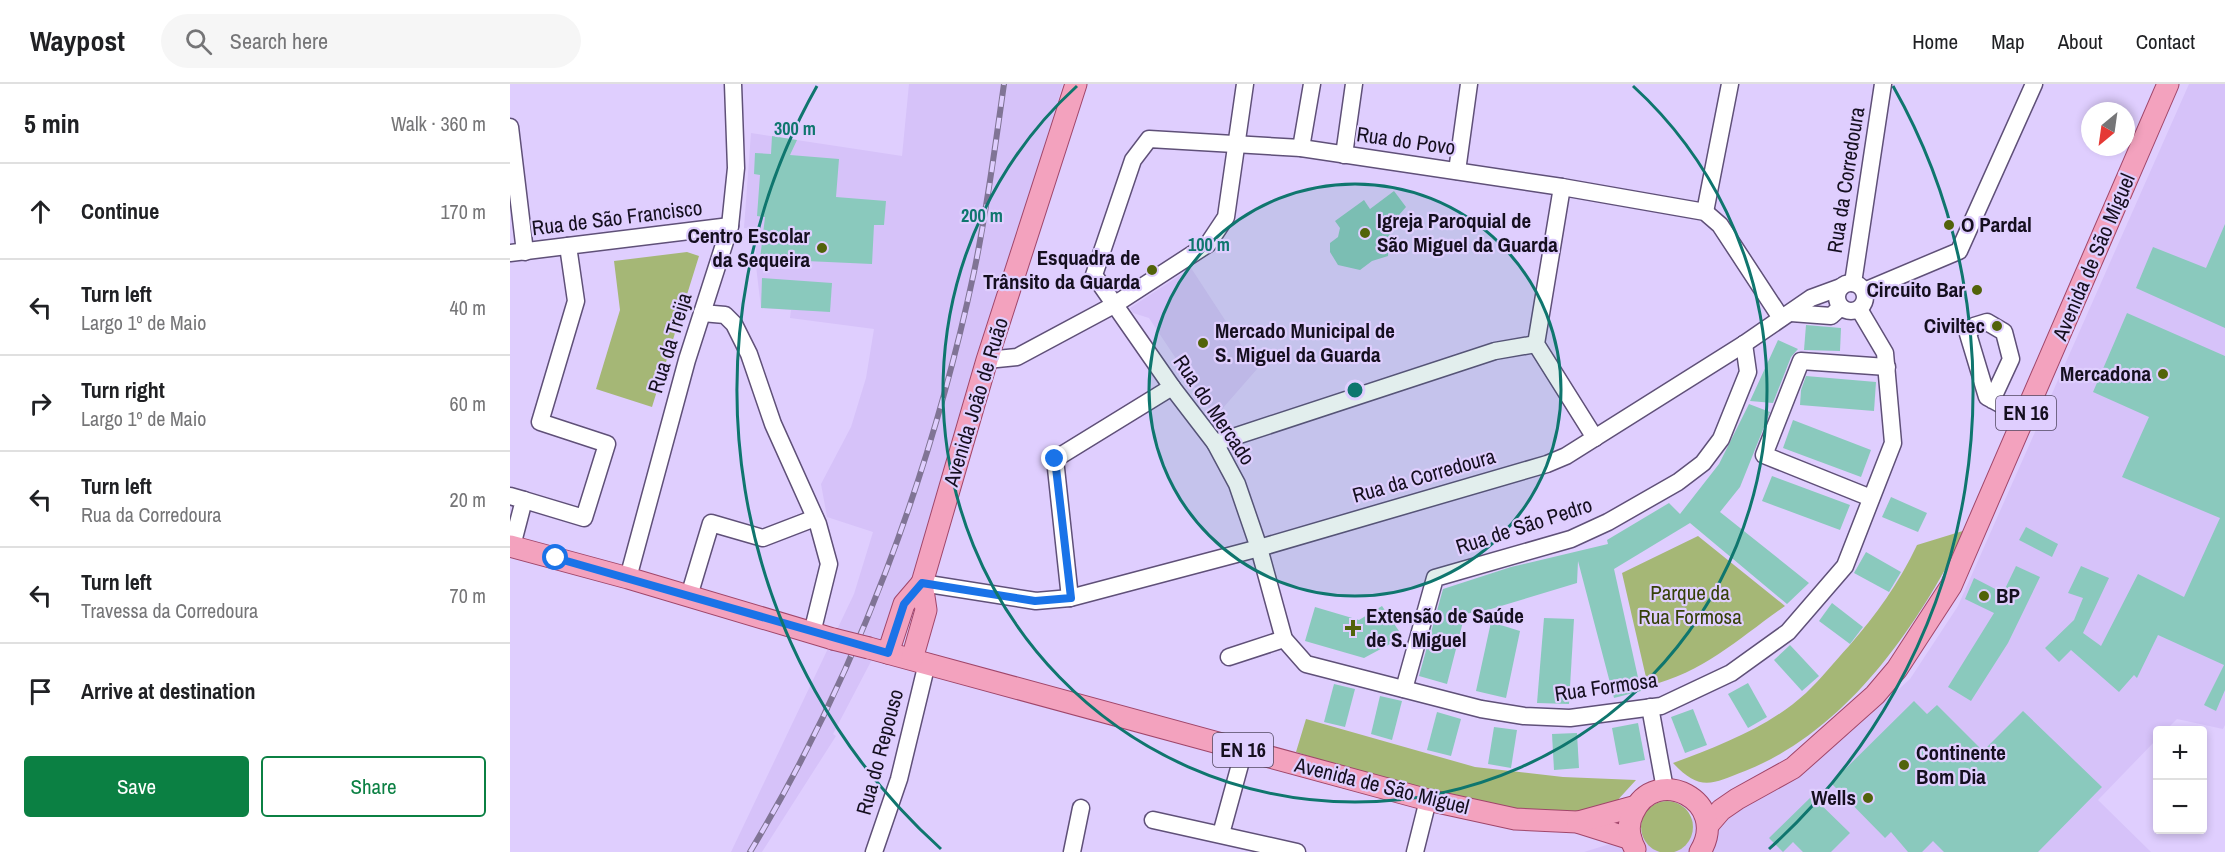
<!DOCTYPE html>
<html lang="en">
<head>
<meta charset="utf-8">
<style>
  :root { --surface:#fff; --page:#f6f6f6; --text:#202124; --muted:#757577; --line:#e0e0e0; --accent:#0b8043 }
  body { margin:0; font-family:"Archivo Narrow",sans-serif; background:var(--page); color:var(--text) }
  .controls { position:absolute; right:18px; bottom:18px; display:grid; overflow:hidden; border-radius:6px; box-shadow:0 3px 9px #0003 }
  .controls button { width:54px; height:54px; display:grid; place-items:center; padding:0; border:0; border-bottom:2px solid var(--line); background:var(--surface); color:var(--text); font:30px sans-serif }
  .compass { position:absolute; left:1571px; top:18px; width:54px; height:54px; border-radius:50%; background:var(--surface); box-shadow:0 3px 9px #0003; rotate:209deg }
  .stop { position:absolute; width:18px; height:18px; margin:-14px; border:4px solid #1a73e8; border-radius:50%; background:#fff }
  .stop.end { background:#1a73e8; border-color:#fff; box-shadow:0 2px 6px #0008 }
  .list { margin:0; padding:0; list-style:none }
  h2 { display:flex; justify-content:space-between; align-items:center; height:78px; margin:0; padding:0 24px; font-size:26px }
  h2 small { font-size:20px; font-weight:400; color:var(--muted) }
  .list li { display:grid; grid-template-columns:39px 1fr auto; gap:18px; align-items:center; box-sizing:border-box; height:96px; padding:0 24px; border-top:2px solid var(--line) }
  .list b { display:block; font-size:22px; white-space:nowrap }
  .list p { margin:0; font-size:20px; white-space:nowrap; color:var(--muted) }
  .list em { font-size:20px; font-style:normal; color:var(--muted) }
  .actions { display:flex; gap:12px; padding:18px 24px }
  .actions a { flex:1; padding:14px 0; border:2px solid var(--accent); border-radius:6px; text-align:center; font-size:21px; color:var(--accent) }
  .actions .main { background:var(--accent); color:#fff }
  .icon { flex:none; width:33px; height:33px; fill:none; stroke:currentColor; stroke-width:2; stroke-linecap:round; stroke-linejoin:round }
  .map { position:relative; flex:none; width:1715px; height:768px; overflow:hidden }
  header { display:flex; align-items:center; gap:36px; box-sizing:border-box; height:84px; padding:0 30px; background:var(--surface); border-bottom:2px solid var(--line) }
  header strong { font-size:28px }
  nav { display:flex; gap:33px; margin-inline-start:auto; font-size:21px }
  .search { width:420px; height:54px; background:var(--page); display:flex; align-items:center; gap:15px; box-sizing:border-box; padding:0 21px; border-radius:33px; color:var(--muted); font-size:22px }
  main { display:flex }
  aside { flex:1; background:var(--surface) }
  .map>svg:first-child { display:block }
</style>
</head>
<body>
<header>
<strong>Waypost</strong>
<div class="search"><svg class="icon" aria-label="search" viewBox="0 0 24 24"><circle cx="10" cy="10" r="6"/><path d="M15 15l6 6"/></svg>Search here</div>
<nav><a>Home</a><a>Map</a><a>About</a><a>Contact</a></nav>
</header>
<main>
<aside>
<h2>5 min<small>Walk · 360 m</small></h2>
<ul class="list">
<li><svg class="icon" aria-label="ahead" viewBox="0 0 24 24"><path d="M12 20V5M6 11l6-6 6 6"/></svg><div><b>Continue</b></div><em>170 m</em></li>
<li><svg class="icon" aria-label="left" viewBox="0 0 24 24"><path d="M17 20v-9H6M10 6l-5 5 5 5"/></svg><div><b>Turn left</b><p>Largo 1º de Maio</p></div><em>40 m</em></li>
<li><svg class="icon" aria-label="right" viewBox="0 0 24 24"><path d="M7 20v-9h11M14 6l5 5-5 5"/></svg><div><b>Turn right</b><p>Largo 1º de Maio</p></div><em>60 m</em></li>
<li><svg class="icon" aria-label="left" viewBox="0 0 24 24"><path d="M17 20v-9H6M10 6l-5 5 5 5"/></svg><div><b>Turn left</b><p>Rua da Corredoura</p></div><em>20 m</em></li>
<li><svg class="icon" aria-label="left" viewBox="0 0 24 24"><path d="M17 20v-9H6M10 6l-5 5 5 5"/></svg><div><b>Turn left</b><p>Travessa da Corredoura</p></div><em>70 m</em></li>
<li><svg class="icon" aria-label="arrive" viewBox="0 0 24 24"><path d="M6 21V4h12l-3 4 3 4H6"/></svg><div><b>Arrive at destination</b></div></li>
</ul>
<div class="actions"><a class="main">Save</a><a>Share</a></div>
</aside>
<div class="map">
<svg width="1715" height="768" viewBox="0 0 1715 768">
  <rect width="100%" height="100%" fill="#dfcefe"/>
  <g fill="#d6c2f9">
    <path d="M399 0H553L402 499 323 650 326 652 252 768H221L344 510 363 448 317 433 311 400 341 343 356 294 364 245 280 234 281 226 251 224 246 182V145L234 144 241 49 392 72Z"/>
    <path d="M1679 0H1715V641L1713 645 1667 635 1656 646H1648L1647 655 1588 716 1641 768H1074L1239 717 1340 649 1400 595 1448 522Z"/>
    <path d="M681 184 747 285 705 333 639 234 623 229 620 224Z"/>
  </g>
  <g fill="#a5b776">
    <path d="M177 168 189 172 142 323 86 305 110 226 104 177Z"/>
    <path d="M1456 446C1408 542 1338 646 1235 687 1202 700 1190 708 1163 679 1209 662 1259 643 1296 609 1311 595 1324 578 1339 562 1366 531 1389 499 1407 461Z"/>
    <path d="M1188 452 1275 522C1229 554 1195 588 1138 602L1112 489Z"/>
    <path d="M796 635 965 683 1053 693 1126 696 1104 720 1076 730H1004L864 693 786 668Z"/>
    <circle cx="1157" cy="743" r="26"/>
  </g>
  <g fill="#8ac9bd">
    <path d="M262 52 287 56 280 71 329 75 326 113 376 117 374 141H364L362 180 250 175 255 133 247 132 250 91 244 90 245 69 261 70Z"/>
    <path d="M884 107 896 123 882 139 884 142 880 145 878 172 862 177 850 186 828 181 820 168V159L828 153 830 144 825 137 854 116 860 125Z"/>
    <path d="M1715 140V244L1626 204 1643 163 1696 184Z"/>
    <path d="M252 194 322 199 320 228 251 224Z"/>
    <path d="M1617 229 1715 272V606L1706 627 1694 621 1714 581 1648 551 1627 594 1624 591 1609 608 1561 566 1549 578 1535 564 1564 536 1573 514 1558 509 1571 482 1599 494 1573 549 1591 562 1628 490 1674 513 1710 434 1612 393 1639 333 1583 308Z"/>
    <path d="M1296 241 1331 244 1330 267 1294 266Z"/>
    <path d="M1268 256 1288 265 1281 273 1263 319 1240 317Z"/>
    <path d="M1296 292 1366 298 1364 327 1290 321 1291 306Z"/>
    <path d="M1239 320 1260 328 1230 403 1210 428 1299 499 1277 520 1180 439 1104 485 1131 607 1104 614 1068 477 1067 499 981 525 955 530 937 600 909 592 933 505 1001 483 1098 460 1097 456 1159 419 1170 430 1209 380Z"/>
    <path d="M1283 336 1361 366 1351 393 1273 364Z"/>
    <path d="M1262 392 1340 421 1330 446 1252 417Z"/>
    <path d="M1381 413 1417 429 1408 448 1372 433Z"/>
    <path d="M1516 443 1548 460 1542 473 1509 456Z"/>
    <path d="M1356 468 1391 488 1379 508 1344 489Z"/>
    <path d="M1506 482 1530 493 1498 559 1461 617 1438 603 1484 529 1455 515 1464 494 1493 509Z"/>
    <path d="M1322 519 1353 543 1340 560 1309 537Z"/>
    <path d="M872 522 893 553 854 574 795 557 805 523 849 536Z"/>
    <path d="M1034 534 1064 535 1059 620 1027 619Z"/>
    <path d="M981 538 1010 547 996 614 966 607Z"/>
    <path d="M1280 561 1309 592 1292 607 1264 576Z"/>
    <path d="M1238 599 1257 633 1238 644 1218 610Z"/>
    <path d="M824 600 845 605 835 643 814 638Z"/>
    <path d="M870 612 892 617 882 656 861 650Z"/>
    <path d="M1404 617 1417 630 1427 621 1473 667 1513 627 1592 703 1528 768H1434L1423 757 1412 768H1398L1381 748 1375 754 1321 699Z"/>
    <path d="M1183 625 1197 661 1175 669 1161 633Z"/>
    <path d="M927 628 951 635 941 672 917 666Z"/>
    <path d="M1128 639 1135 676 1109 681 1102 644Z"/>
    <path d="M984 643 1007 646 1001 684 978 680Z"/>
    <path d="M1067 649 1069 684 1044 686 1042 650Z"/>
    <path d="M1302 712 1340 749 1321 768H1293L1283 758 1273 768 1259 754Z"/>
  </g>
  <g fill="none" stroke-linecap="round" stroke-linejoin="round">
    <defs>
      <g id="minor">
        <path d="M0 43 15 168"/>
        <path d="M791 64 802 0"/>
        <path d="M834 71 844 0"/>
        <path d="M947 87 959 0"/>
        <path d="M1052 103 1026 260 1085 354"/>
        <path d="M1195 128 1220 0"/>
        <path d="M0 169 220 142"/>
        <circle cx="1341" cy="213" r="14"/>
        <path d="M1343 199 1373 0"/>
        <path d="M1354 207 1449 167 1524 0"/>
        <path d="M192 229 215 231 224 240 239 270 263 340 308 440 319 480 302 549"/>
        <path d="M1281 229 1321 232 1331 223"/>
        <path d="M1271 234 1210 141 1195 128 1052 103 791 64 639 55 623 76 584 191 662 303 705 359 727 400 749 464 774 555 796 580 971 625 1014 632 1060 634 1151 622 1221 589 1278 548 1335 482 1383 359 1375 269 1349 225"/>
        <path d="M477 276 507 273 604 221 698 160 716 133 735 0"/>
        <path d="M1482 316 1501 275 1494 248 1477 238 1464 242 1458 250 1477 313 1514 333"/>
        <path d="M705 359 985 267 1026 260"/>
        <path d="M0 412 14 416 2 462"/>
        <path d="M1361 414 1254 371 1291 277 1377 283"/>
        <path d="M14 416 74 434 97 360 30 338 66 217 58 162"/>
        <path d="M118 494 177 276 220 142 226 84 223 0"/>
        <path d="M412 499 526 517 560 514 749 464 1037 380 1056 372 1234 260 1301 214 1331 203"/>
        <path d="M179 512 201 439 253 454 305 434"/>
        <path d="M560 514 545 375 662 303"/>
        <path d="M719 573 774 555"/>
        <path d="M894 605 925 494 1061 455 1098 438 1168 398 1193 379 1211 355 1238 288 1234 260"/>
        <path d="M1140 623 1155 705"/>
        <path d="M643 736 787 768"/>
        <path d="M711 750 734 666"/>
        <path d="M364 768 389 695 417 579"/>
        <path d="M562 768 571 724"/>
        <path d="M905 768 918 716"/>
      </g>
      <g id="major">
        <path d="M0 462 118 494 323 555"/>
        <path d="M359 564 918 716 1005 735 1067 738 1121 755"/>
        <path d="M378 569 394 520 412 499"/>
        <path d="M402 575 416 526 412 499 477 276 566 0"/>
        <path d="M1068 738 1126 722"/>
        <path d="M1198 741 1211 726 1227 715 1283 684 1365 611 1387 585 1441 502 1658 0"/>
        <path d="M1125 765C1119 754 1117 741 1123 729 1145 679 1221 717 1190 768"/>
      </g>
    </defs>
    <use href="#minor" stroke="#5f5078" stroke-width="19"/>
    <use href="#major" stroke="#a0466a" stroke-width="23"/>
    <use href="#minor" stroke="#fff" stroke-width="16"/>
    <use href="#major" stroke="#f3a2be" stroke-width="21"/>
    <defs>
      <path id="rail" d="M240 768C347 590 421 390 464 188 477 126 485 63 494 0"/>
    </defs>
    <use href="#rail" stroke="#807495" stroke-width="6"/>
    <use href="#rail" stroke="#dfcefe" stroke-width="4" stroke-dasharray="11" stroke-linecap="butt"/>
    <defs>
      <path id="major-bridge" d="M323 555 359 564"/>
    </defs>
    <use href="#major-bridge" stroke="#a0466a" stroke-width="23" stroke-linecap="butt"/>
    <use href="#major-bridge" stroke="#f3a2be" stroke-width="21"/>
  </g>
  <g fill="none" stroke-linecap="round" stroke-linejoin="round">
    <path stroke="#1a73e8" stroke-width="8" d="M46 474 378 569 394 520 412 499 525 517 561 514 545 375"/>
  </g>
  <circle cx="845" cy="306" r="206" fill="#0f766e" fill-opacity=".12"/>
  <g fill="none" stroke="#0f766e" stroke-width="3">
    <circle cx="845" cy="306" r="206"/>
    <path d="M1123 2A412 412 0 1 1 567 2"/>
    <path d="M431 765A618 618 0 0 1 307 2M1383 2A618 618 0 0 1 1259 765"/>
  </g>
  <g fill="#52630a" stroke="#dfcefe" stroke-width="2">
    <circle cx="1439" cy="141" r="6"/>
    <circle cx="855" cy="149" r="6"/>
    <circle cx="312" cy="164" r="6"/>
    <circle cx="642" cy="186" r="6"/>
    <circle cx="1467" cy="206" r="6"/>
    <circle cx="1487" cy="242" r="6"/>
    <circle cx="693" cy="259" r="6"/>
    <circle cx="1653" cy="290" r="6"/>
    <circle cx="1474" cy="512" r="6"/>
    <path d="M840 535h6v6h6v6h-6v6h-6v-6h-6v-6h6z"/>
    <circle cx="1394" cy="681" r="6"/>
    <circle cx="1358" cy="714" r="6"/>
  </g>
  <g text-anchor="middle" stroke-width="4.5" stroke-linejoin="round" paint-order="stroke">
    <g fill="#dfcefe" stroke="#524862" stroke-width="1.5">
      <rect x="1486" y="312" width="60" height="34" rx="4.5"/>
      <rect x="703" y="649" width="60" height="34" rx="4.5"/>
    </g>
    <g font-size="20" font-weight="bold" fill="#150f1f">
      <text x="1516" y="336">EN 16</text>
      <text x="733" y="673">EN 16</text>
    </g>
    <g font-size="21" fill="#150f1f" stroke="#dfcefe">
      <text transform="translate(896 57) rotate(8)" y="7">Rua do Povo</text>
      <text transform="translate(1336 96) rotate(-81)" y="7">Rua da Corredoura</text>
      <text transform="translate(107 134) rotate(-7)" y="7">Rua de São Francisco</text>
      <text transform="translate(1584 173) rotate(-67)" y="7">Avenida de São Miguel</text>
      <text transform="translate(160 259) rotate(-73)" y="7">Rua da Treija</text>
      <text transform="translate(466 318) rotate(-73)" y="7">Avenida João de Ruão</text>
      <text transform="translate(704 326) rotate(56)" y="7">Rua do Mercado</text>
      <text transform="translate(914 392) rotate(-16)" y="7">Rua da Corredoura</text>
      <text transform="translate(1014 442) rotate(-18)" y="7">Rua de São Pedro</text>
      <text transform="translate(1096 603) rotate(-8)" y="7">Rua Formosa</text>
      <text transform="translate(370 668) rotate(-75)" y="7">Rua do Repouso</text>
      <text transform="translate(872 702) rotate(14)" y="7">Avenida de São Miguel</text>
    </g>
    <g font-size="21" font-weight="bold" fill="#150f1f" stroke="#dfcefe" text-anchor="start">
      <text x="867" y="144">Igreja Paroquial de<tspan x="867" dy="24">São Miguel da Guarda</tspan></text>
      <text x="1451" y="148">O Pardal</text>
      <text x="300" y="159" text-anchor="end">Centro Escolar<tspan x="300" dy="24">da Sequeira</tspan></text>
      <text x="630" y="181" text-anchor="end">Esquadra de<tspan x="630" dy="24">Trânsito da Guarda</tspan></text>
      <text x="1455" y="213" text-anchor="end">Circuito Bar</text>
      <text x="1475" y="249" text-anchor="end">Civiltec</text>
      <text x="705" y="254">Mercado Municipal de<tspan x="705" dy="24">S. Miguel da Guarda</tspan></text>
      <text x="1641" y="297" text-anchor="end">Mercadona</text>
      <text x="1486" y="519">BP</text>
      <text x="856" y="539">Extensão de Saúde<tspan x="856" dy="24">de S. Miguel</tspan></text>
      <text x="1406" y="676">Continente<tspan x="1406" dy="24">Bom Dia</tspan></text>
      <text x="1346" y="721" text-anchor="end">Wells</text>
    </g>
    <g font-size="21" fill="#354007" stroke="#dfcefe">
      <text x="1180" y="516">Parque da<tspan x="1180" dy="24">Rua Formosa</tspan></text>
    </g>
  </g>
  <circle cx="845" cy="306" r="9" fill="#0f766e" stroke="#dfcefe" stroke-width="3"/>
  <g font-size="18" text-anchor="middle" font-weight="bold" fill="#0f766e" stroke="#dfcefe" stroke-width="4.5" stroke-linejoin="round" paint-order="stroke">
    <text x="285" y="51">300 m</text>
    <text x="472" y="138">200 m</text>
    <text x="699" y="167">100 m</text>
  </g>
</svg>
<div class="controls">
<button>+</button>
<button>−</button>
</div>
<svg class="compass" viewBox="-18 -18 36 36"><path d="M0-13l5 13h-10z" fill="#e53935"/><path d="M0 13l5-13h-10z" fill="#757577"/></svg>
<div class="stop" style="left:46px;top:474px"></div>
<div class="stop end" style="left:545px;top:375px"></div>
</div>
</main>
</body>
</html>
